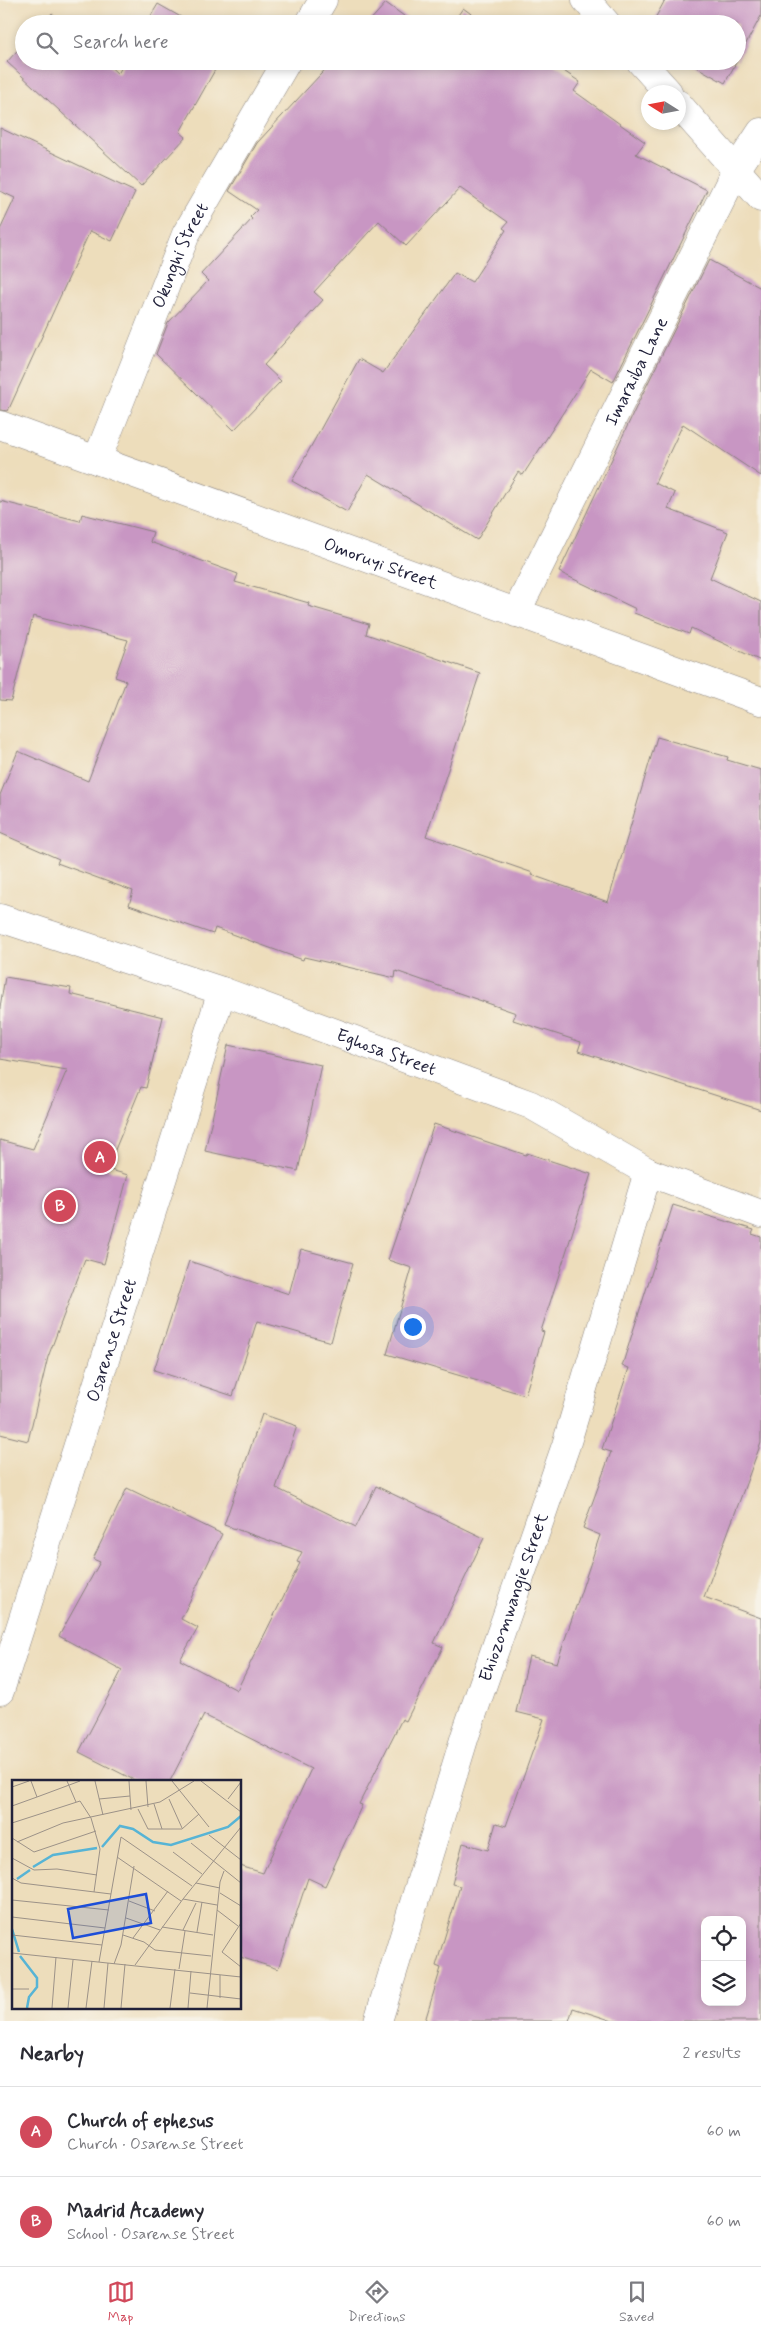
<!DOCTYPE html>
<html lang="en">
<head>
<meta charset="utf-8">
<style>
  :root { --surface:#fff; --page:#f2f2f3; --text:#2b2b33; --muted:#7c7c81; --line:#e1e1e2; --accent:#d1495b }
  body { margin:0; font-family:Mynerve,sans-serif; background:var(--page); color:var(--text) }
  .controls { position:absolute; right:15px; bottom:15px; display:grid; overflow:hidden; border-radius:10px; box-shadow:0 2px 8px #0003 }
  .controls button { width:45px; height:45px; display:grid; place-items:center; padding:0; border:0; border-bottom:1px solid var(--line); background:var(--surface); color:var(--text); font:25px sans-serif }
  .compass { position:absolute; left:641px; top:85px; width:45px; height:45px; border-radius:50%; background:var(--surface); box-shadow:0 2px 8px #0003; rotate:281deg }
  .you { position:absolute; left:412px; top:1326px; width:18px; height:18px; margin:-12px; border:4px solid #fff; border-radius:50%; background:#1a73e8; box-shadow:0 0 0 8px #1a73e833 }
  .badge { display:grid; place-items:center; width:32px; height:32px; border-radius:50%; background:var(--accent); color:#fff; font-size:16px; font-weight:700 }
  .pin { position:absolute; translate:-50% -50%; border:2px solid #fff; box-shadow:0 1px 5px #0006 }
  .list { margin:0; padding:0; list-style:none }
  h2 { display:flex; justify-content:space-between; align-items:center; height:65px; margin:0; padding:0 20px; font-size:21px }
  h2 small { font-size:16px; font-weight:400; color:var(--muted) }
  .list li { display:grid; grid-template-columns:32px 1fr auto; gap:15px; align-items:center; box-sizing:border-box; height:90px; padding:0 20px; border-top:1px solid var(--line) }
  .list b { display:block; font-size:19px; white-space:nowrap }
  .list p { margin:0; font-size:16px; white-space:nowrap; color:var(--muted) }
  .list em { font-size:16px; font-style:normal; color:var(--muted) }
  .icon { flex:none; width:28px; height:28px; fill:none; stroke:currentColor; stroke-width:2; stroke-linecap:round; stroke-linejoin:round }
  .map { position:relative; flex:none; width:761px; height:2021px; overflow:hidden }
  .search { position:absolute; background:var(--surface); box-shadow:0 2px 8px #0003; left:15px; right:15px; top:15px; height:55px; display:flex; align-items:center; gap:12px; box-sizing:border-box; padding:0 18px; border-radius:28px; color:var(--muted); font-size:19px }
  .sheet { height:245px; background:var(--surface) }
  nav { display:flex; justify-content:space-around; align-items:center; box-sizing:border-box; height:70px; border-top:1px solid var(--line); background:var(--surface); font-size:14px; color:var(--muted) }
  nav a { display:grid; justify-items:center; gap:2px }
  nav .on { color:var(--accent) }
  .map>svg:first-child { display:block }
</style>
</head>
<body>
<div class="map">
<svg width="761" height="2021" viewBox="0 0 761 2021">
  <rect width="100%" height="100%" fill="#f7f3e8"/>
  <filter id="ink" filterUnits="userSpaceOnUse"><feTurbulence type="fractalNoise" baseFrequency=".02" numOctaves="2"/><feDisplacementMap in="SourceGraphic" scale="10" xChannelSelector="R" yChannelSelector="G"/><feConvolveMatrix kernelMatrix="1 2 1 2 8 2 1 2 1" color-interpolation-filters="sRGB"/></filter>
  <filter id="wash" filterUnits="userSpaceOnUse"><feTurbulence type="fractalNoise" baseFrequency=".0096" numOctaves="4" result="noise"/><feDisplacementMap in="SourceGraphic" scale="20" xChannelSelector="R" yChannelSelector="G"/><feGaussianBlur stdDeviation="1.12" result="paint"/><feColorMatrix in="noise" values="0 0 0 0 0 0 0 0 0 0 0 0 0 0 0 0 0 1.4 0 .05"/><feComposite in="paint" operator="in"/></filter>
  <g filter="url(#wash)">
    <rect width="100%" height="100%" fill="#edddbb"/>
    <g id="blocks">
      <g fill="#c896c3" fill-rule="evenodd">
        <path d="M665 0H761V16L737 60V24H652Z"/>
        <path d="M386 3 415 24H367Z"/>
        <path d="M158 4 193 24H146Z"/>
        <path d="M463 8 485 24H452Z"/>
        <path d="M52 13 64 24H42Z"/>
        <path d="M24 43V61H104L118 74 125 61H220L180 132 186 137 141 186 7 62Z"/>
        <path d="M333 61H549L580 82 574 91 645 142 636 154 707 190 613 382 591 369 523 475 518 472 477 540 368 474 347 512 292 481 359 359 383 373 455 273 472 282 506 230 503 228 508 222 460 188 406 246 379 221 314 292 323 300 264 365 281 381 234 430 156 354 168 323 208 281 201 274 252 219 250 217 257 210 229 191 257 143Z"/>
        <path d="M686 61H737L725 83Z"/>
        <path d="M0 128 135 192 112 241 90 231 8 411 0 410V230L15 198 0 191Z"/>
        <path d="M709 260 761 288V476L683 424 655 483 675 493 668 509 728 532 710 578 761 602V661L691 628 689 634 634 613 636 609 559 572 640 399Z"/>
        <path d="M0 501 80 521 82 514 153 532 150 542 238 574 235 582 309 603 308 606 369 624 366 634 480 673 426 836 533 873 532 875 608 902 657 737 728 757 727 760 761 770V1110L578 1051 581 1042 513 1020 516 1013 396 971 395 978 304 957 303 960 215 928 213 934 129 905 133 891 57 863 59 859 0 833V795L18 751 88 781 126 681 115 677 128 640 33 616 11 701 0 700Z"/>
        <path d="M5 977 71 988 70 994 163 1017 146 1088 141 1087 107 1169 128 1175 104 1264 85 1259 48 1357 28 1441 0 1434V1140L33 1149 67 1070 0 1059V1007Z"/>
        <path d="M228 1045 321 1065 298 1171 205 1151Z"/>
        <path d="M434 1124 526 1155 527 1153 591 1174 541 1331 544 1332 525 1395 387 1354 412 1268 388 1260Z"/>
        <path d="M673 1205 754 1230 752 1234 761 1237V1443L704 1597 761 1618V2021H613L573 2008 569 2021H425L441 1968 436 1966 460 1886 452 1884 463 1843 488 1850 496 1823 506 1826 544 1719 516 1712 529 1656 557 1663 600 1535 583 1528 611 1452 602 1449 629 1368 622 1366ZM705 1920H742V2002H705Z"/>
        <path d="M301 1249 353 1263 331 1342 257 1321 233 1396 154 1370 189 1261 289 1294Z"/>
        <path d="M262 1414 297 1426 276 1488 356 1527 376 1486 484 1538 434 1643 443 1647 406 1721 402 1719 359 1804 362 1805 325 1886 308 1878 278 1969 240 1957V1866L263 1873 311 1769 204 1715 170 1781H136L79 1752 122 1670 59 1636 100 1562 93 1559 127 1488 222 1534 181 1619 198 1628 180 1660 237 1690 300 1563 297 1562 302 1552 224 1525Z"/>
      </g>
    </g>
  </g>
  <g filter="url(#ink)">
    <use href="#blocks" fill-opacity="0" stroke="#88807b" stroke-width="1"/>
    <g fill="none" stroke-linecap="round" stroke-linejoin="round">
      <defs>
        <g id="minor">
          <path d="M586 0 607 24"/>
          <path d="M309 24 323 0"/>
          <path d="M640 61 668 92"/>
          <path d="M678 104 761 198"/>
          <path id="s1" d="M0 425 761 701"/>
          <path id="s2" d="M97 460 186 234 287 61"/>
          <path id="s3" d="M516 613 736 170 761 132"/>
          <path id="s4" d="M0 918 222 991 531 1105 648 1172 761 1214"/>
          <path id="s5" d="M0 1691 222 991"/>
          <path id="s6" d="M378 2021 465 1736 566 1445 648 1172"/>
        </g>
      </defs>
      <use href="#minor" stroke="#88807b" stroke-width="29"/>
      <use href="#minor" stroke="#fff" stroke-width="28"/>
    </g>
  </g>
  <g text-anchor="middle" stroke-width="5" stroke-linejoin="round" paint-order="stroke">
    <g font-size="18" fill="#22223b" stroke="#f7f3e8">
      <text dy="6" stroke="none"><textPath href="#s2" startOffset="221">Okunghi Street</textPath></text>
      <text dy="6" stroke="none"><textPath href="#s3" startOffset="270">Imaraiba Lane</textPath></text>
      <text dy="6" stroke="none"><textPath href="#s1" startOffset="405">Omoruyi Street</textPath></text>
      <text dy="6" stroke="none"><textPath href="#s4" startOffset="409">Eghosa Street</textPath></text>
      <text dy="6" stroke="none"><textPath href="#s5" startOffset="368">Osarense Street</textPath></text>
      <text dy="6" stroke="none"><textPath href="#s6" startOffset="445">Ehiozomwangie Street</textPath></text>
    </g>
  </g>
  <g transform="translate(12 1780)">
    <rect width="229" height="229" fill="#edddbb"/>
    <path fill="none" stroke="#57b4d5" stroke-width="2.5" d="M90 67 108 46 121 49 141 62 159 65 216 47 229 36M21 87 41 75 85 68M5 99 18 90M0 149 7 172M8 176 25 198V207L17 217 15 228"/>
    <path fill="none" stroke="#9c9288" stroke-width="1" d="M55 1 64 22M83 1 91 35M117 1 118 16M134 1 136 27M160 1 197 47M189 1 229 32M0 7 17 1M25 17 68 1M87 19 118 16 119 30M157 19 170 48M216 19 229 2M142 24 150 49M0 26 25 17 19 1M126 29 136 49H170L187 34M0 43 68 21 79 38 88 69 82 112M197 55 229 80M0 58 22 72 84 51M5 62 51 43 148 22 182 1M179 63 229 103M161 72 190 94M105 77 169 121M0 78 22 90 45 89 85 95M0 98 9 103 99 114M184 103 208 108M208 113 229 126M171 119 205 125M0 120 97 130M117 121 143 131M205 130 226 146M0 137 93 148M114 138 148 150M229 143 210 172 229 187M150 147 201 155M171 150 184 123M185 152 190 122M0 155 90 165M111 155 132 162 143 170 199 176M121 158 156 111M0 173 229 197M87 182 109 57 180 106M102 184 109 165 122 86M123 185 171 119 229 47M167 189 173 151M0 209H17M178 213 229 219M208 218V195M40 228 44 177M56 228 61 180M74 228 80 181M92 228 96 183M109 228 113 184M158 228 163 189M176 228 179 191M195 228 208 102 212 91"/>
    <path fill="#1d4ed8" fill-opacity="0.15" stroke="#1d4ed8" stroke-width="2.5" d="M134 114 139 143 61 158 56 129Z"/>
    <rect width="229" height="229" fill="none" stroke="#22223b" stroke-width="2.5"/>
  </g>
</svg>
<div class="controls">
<button><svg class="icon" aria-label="locate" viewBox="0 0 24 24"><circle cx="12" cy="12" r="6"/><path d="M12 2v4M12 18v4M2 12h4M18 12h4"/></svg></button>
<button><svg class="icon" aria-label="layers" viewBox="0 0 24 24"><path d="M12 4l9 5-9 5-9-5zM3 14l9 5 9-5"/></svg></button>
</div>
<svg class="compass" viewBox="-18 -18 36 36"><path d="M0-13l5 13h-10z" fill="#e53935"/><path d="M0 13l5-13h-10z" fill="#7c7c81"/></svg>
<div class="you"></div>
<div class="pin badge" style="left:100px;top:1157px">A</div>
<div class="pin badge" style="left:60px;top:1206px">B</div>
<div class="search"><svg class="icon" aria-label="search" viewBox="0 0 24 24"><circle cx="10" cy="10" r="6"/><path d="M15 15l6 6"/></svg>Search here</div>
</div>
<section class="sheet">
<h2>Nearby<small>2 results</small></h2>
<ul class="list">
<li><span class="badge">A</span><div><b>Church of ephesus</b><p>Church · Osarense Street</p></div><em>60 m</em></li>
<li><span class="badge">B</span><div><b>Madrid Academy</b><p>School · Osarense Street</p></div><em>60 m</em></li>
</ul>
</section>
<nav>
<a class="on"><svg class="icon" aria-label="map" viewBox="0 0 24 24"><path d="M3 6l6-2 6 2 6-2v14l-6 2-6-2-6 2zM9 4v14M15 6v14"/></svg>Map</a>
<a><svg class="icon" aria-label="directions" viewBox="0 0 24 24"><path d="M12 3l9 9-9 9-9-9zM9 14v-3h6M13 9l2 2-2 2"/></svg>Directions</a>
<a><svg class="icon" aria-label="saved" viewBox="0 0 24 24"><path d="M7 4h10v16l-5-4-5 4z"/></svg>Saved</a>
</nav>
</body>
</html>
